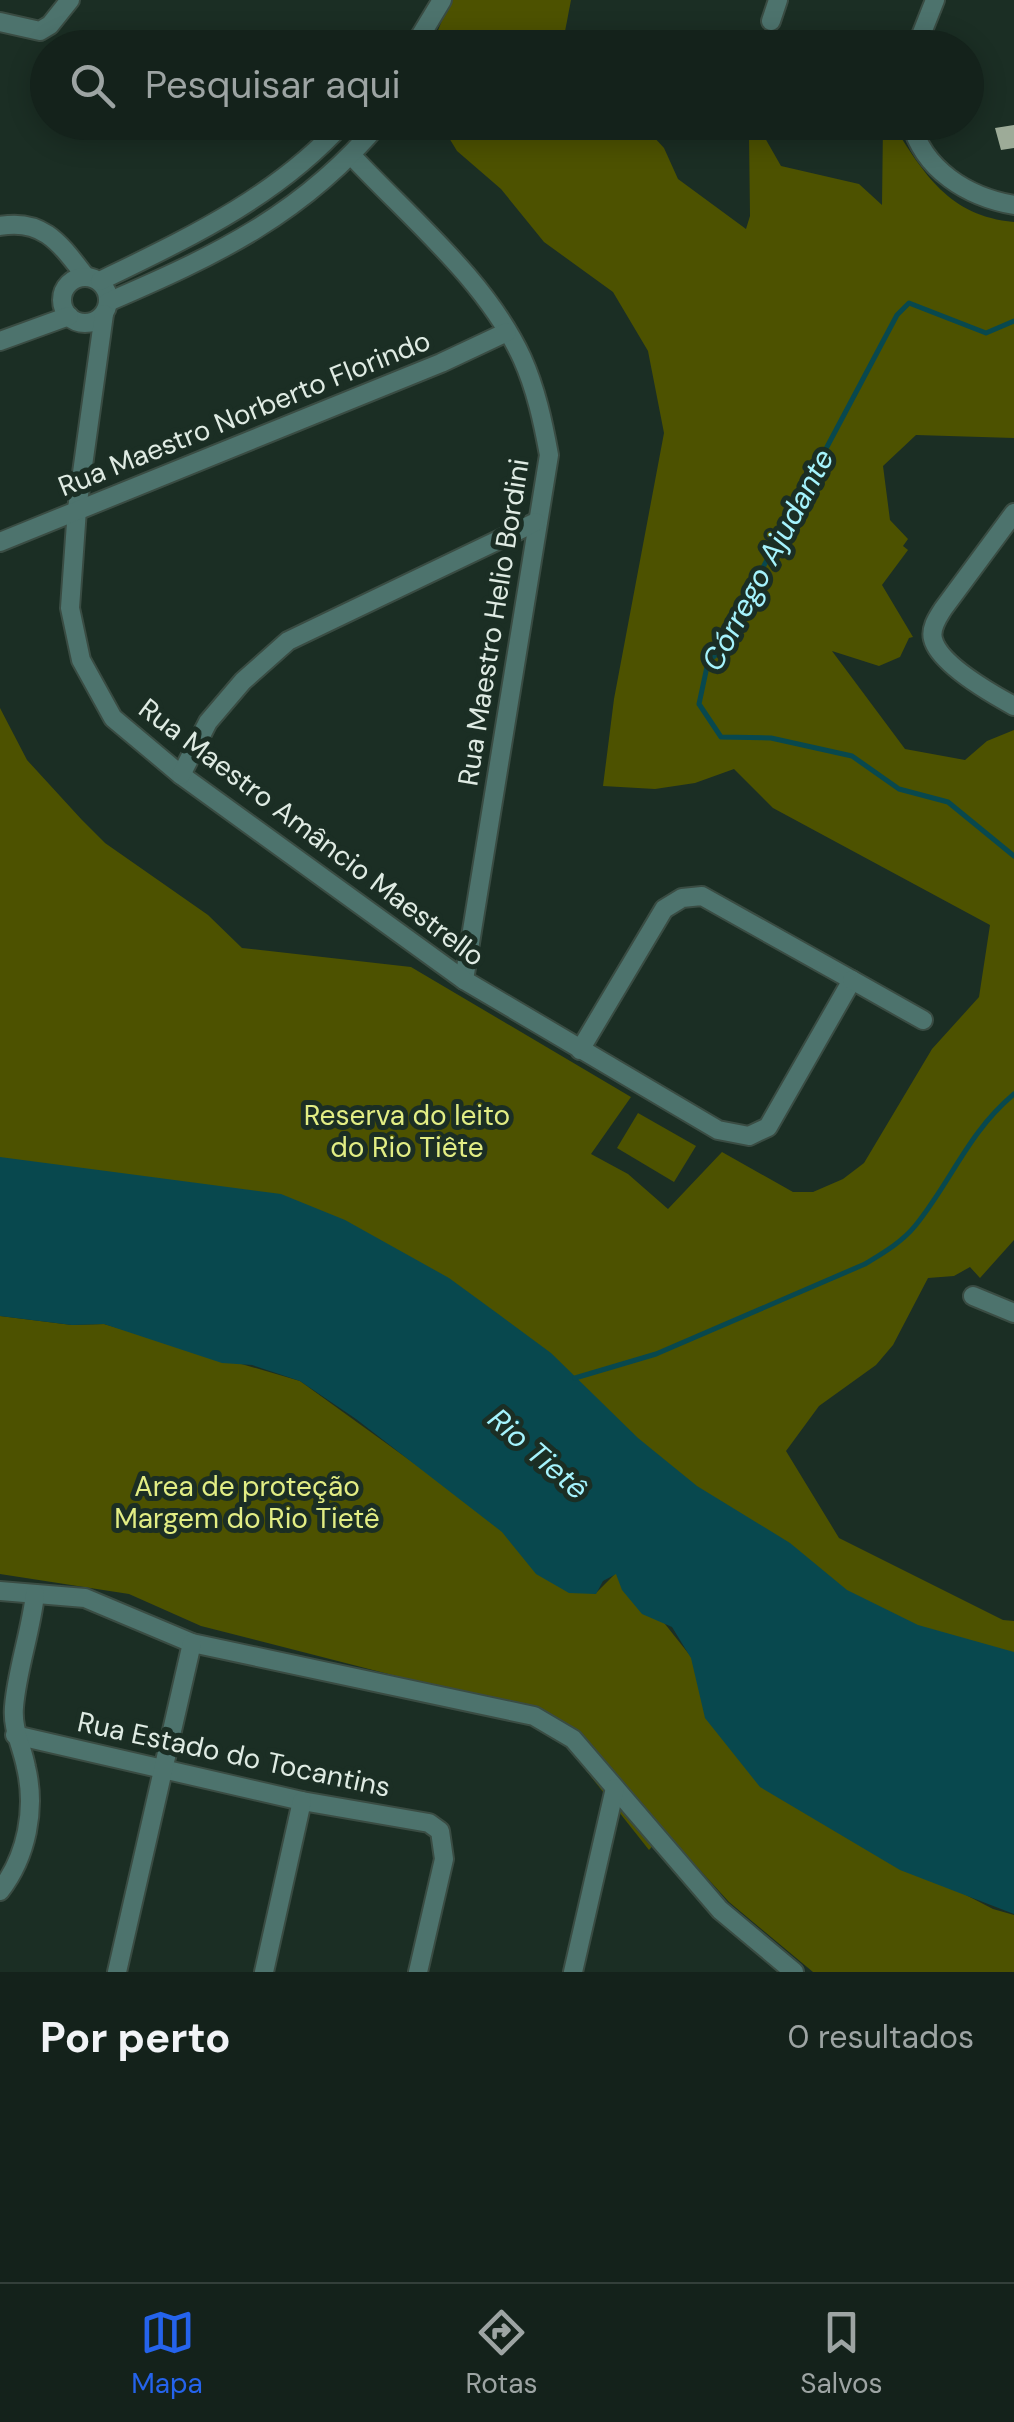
<!DOCTYPE html>
<html lang="pt">
<head>
<meta charset="utf-8">
<style>
  :root { --surface:#14221b; --page:#212f28; --text:#f1f3f6; --muted:#9da4a3; --line:#333f3a; --accent:#2563eb }
  body { margin:0; font-family:"DM Sans",sans-serif; background:var(--page); color:var(--text) }
  .list { margin:0; padding:0; list-style:none }
  h2 { display:flex; justify-content:space-between; align-items:center; height:130px; margin:0; padding:0 40px; font-size:42px }
  h2 small { font-size:32px; font-weight:400; color:var(--muted) }
  .icon { flex:none; width:55px; height:55px; fill:none; stroke:currentColor; stroke-width:2; stroke-linecap:round; stroke-linejoin:round }
  .map { position:relative; flex:none; width:1014px; height:1972px; overflow:hidden }
  .search { position:absolute; background:var(--surface); box-shadow:0 5px 25px #0003; left:30px; right:30px; top:30px; height:110px; display:flex; align-items:center; gap:25px; box-sizing:border-box; padding:0 35px; border-radius:55px; color:var(--muted); font-size:38px }
  .sheet { height:310px; background:var(--surface) }
  nav { display:flex; justify-content:space-around; align-items:center; box-sizing:border-box; height:140px; border-top:2px solid var(--line); background:var(--surface); font-size:28px; color:var(--muted) }
  nav a { display:grid; justify-items:center; gap:5px }
  nav .on { color:var(--accent) }
  .map>svg:first-child { display:block }
</style>
</head>
<body>
<div class="map">
<svg width="1014" height="1972" viewBox="0 0 1014 1972">
  <rect width="100%" height="100%" fill="#1b2e24"/>
  <g fill="#4d5200">
    <path d="M450 0H571L562 47 431 48Z"/>
    <path d="M440 123H641L664 148 678 179 746 229 750 216 749 134 765 138 781 166 859 184 882 205 883 123H892C924 174 949 216 1014 222V438L916 435 883 466 890 520 908 539 903 546 908 550 882 585 913 637 909 638 900 657 879 666 832 651 905 749 965 760 987 741 1014 730V1240L980 1278 970 1267 954 1276 928 1278 893 1345 876 1365 819 1406 786 1451 839 1538 1003 1620 1014 1621V1699L0 1187V708L27 760 82 820 105 843 208 915 242 948 411 967 631 1097 591 1154 628 1174 668 1209 722 1152 793 1192H813L843 1179 864 1163 932 1049 979 997 990 925 773 808 734 769 695 783 655 789 603 786 614 699 664 433 648 351 613 292 544 242 501 189 457 151Z"/>
    <path d="M638 1113 696 1146 674 1182 617 1148Z"/>
    <path d="M0 1316 72 1325 104 1324 300 1381 595 1594 616 1573 665 1624 821 1820 993 1909 1014 1915V1972H813L729 1902 665 1832 649 1850 554 1730 517 1707 201 1626 129 1594 0 1574Z"/>
  </g>
  <path fill="#08484e" d="M0 1157 281 1194 345 1220 449 1278 501 1316 551 1353 638 1438 697 1486 790 1543 847 1590 918 1625 1014 1652V1914L900 1870 760 1787 705 1718 691 1658 672 1627 642 1614 622 1590 616 1574 603 1581 596 1594 569 1593 536 1574 502 1532 356 1419 300 1381 252 1365 222 1363 104 1324 72 1325 0 1316Z"/>
  <g fill="none" stroke-linecap="round" stroke-linejoin="round">
    <g stroke="#08484e" stroke-width="5">
      <path d="M1014 321 986 333 909 303 897 315 734 622 727 645 708 662 699 704 721 737 771 738 852 756 899 789 948 802 1014 856"/>
      <path d="M575 1378 656 1354 865 1264C883 1253 902 1242 915 1226 953 1179 966 1135 1014 1094"/>
    </g>
  </g>
  <path fill="#9dab98" d="M1014 125V148L1001 150 995 128Z"/>
  <g fill="none" stroke-linecap="round" stroke-linejoin="round">
    <defs>
      <g id="street">
        <path d="M771 21 778 0"/>
        <path d="M0 22 40 31 50 25 70 0"/>
        <path d="M413 48 442 0"/>
        <path d="M916 48 935 0"/>
        <path d="M911 122C923 170 968 197 1014 205"/>
        <path d="M352 156C410 218 486 280 522 358 536 389 543 422 549 455L464 980"/>
        <path d="M0 226C44 218 61 245 86 277"/>
        <circle cx="85" cy="300" r="23"/>
        <path d="M100 281C188 238 277 197 344 122"/>
        <path d="M108 302C215 256 304 214 380 122"/>
        <path d="M104 314 77 509 70 608 81 660 113 718 181 775 464 980 718 1130 749 1136 768 1127 852 980 702 896 682 898 664 909 580 1050"/>
        <path d="M0 341 69 316"/>
        <path d="M1014 513 943 609C938 617 930 628 933 639 939 664 992 694 1014 706"/>
        <path d="M0 542 441 363 507 332"/>
        <path d="M181 775 208 722 243 681 288 641 536 522"/>
        <path d="M852 980 923 1020"/>
        <path d="M973 1296 1014 1313"/>
        <path d="M0 1591 85 1598 192 1643 534 1716 573 1739 720 1910 794 1972"/>
        <path d="M15 1735 302 1801 429 1823 440 1831 444 1859 418 1972"/>
        <path d="M0 1891C27 1856 36 1809 26 1767 22 1746 12 1729 14 1707 17 1669 31 1632 35 1594"/>
        <path d="M117 1972 192 1643"/>
        <path d="M264 1972 302 1801"/>
        <path d="M573 1972 615 1788"/>
      </g>
    </defs>
    <use href="#street" stroke="#3a4c43" stroke-width="22"/>
    <use href="#street" stroke="#4d736d" stroke-width="18"/>
  </g>
  <g text-anchor="middle" stroke-width="10" stroke-linejoin="round" paint-order="stroke">
    <g font-size="28" fill="#dfebe3" stroke="#1b2e24">
      <text transform="translate(244 413) rotate(-22)" y="10">Rua Maestro Norberto Florindo</text>
      <text transform="translate(493 622) rotate(-81)" y="10">Rua Maestro Helio Bordini</text>
      <text transform="translate(312 832) rotate(37)" y="10">Rua Maestro Amâncio Maestrello</text>
      <text transform="translate(234 1754) rotate(12)" y="10">Rua Estado do Tocantins</text>
    </g>
    <g font-size="28" fill="#e2ed84" stroke="#1b2e24">
      <text x="407" y="1125">Reserva do leito<tspan x="407" dy="32">do Rio Tiête</tspan></text>
      <text x="247" y="1496">Area de proteção<tspan x="247" dy="32">Margem do Rio Tietê</tspan></text>
    </g>
    <g font-size="30" font-style="italic" fill="#a5f3fd" stroke="#1b2e24">
      <text transform="translate(768 560) rotate(-62)" y="10">Córrego Ajudante</text>
      <text transform="translate(538 1454) rotate(41)" y="10">Rio Tietê</text>
    </g>
  </g>
</svg>
<div class="search"><svg class="icon" aria-label="search" viewBox="0 0 24 24"><circle cx="10" cy="10" r="6"/><path d="M15 15l6 6"/></svg>Pesquisar aqui</div>
</div>
<section class="sheet">
<h2>Por perto<small>0 resultados</small></h2>
<ul class="list">
</ul>
</section>
<nav>
<a class="on"><svg class="icon" aria-label="map" viewBox="0 0 24 24"><path d="M3 6l6-2 6 2 6-2v14l-6 2-6-2-6 2zM9 4v14M15 6v14"/></svg>Mapa</a>
<a><svg class="icon" aria-label="directions" viewBox="0 0 24 24"><path d="M12 3l9 9-9 9-9-9zM9 14v-3h6M13 9l2 2-2 2"/></svg>Rotas</a>
<a><svg class="icon" aria-label="saved" viewBox="0 0 24 24"><path d="M7 4h10v16l-5-4-5 4z"/></svg>Salvos</a>
</nav>
</body>
</html>
